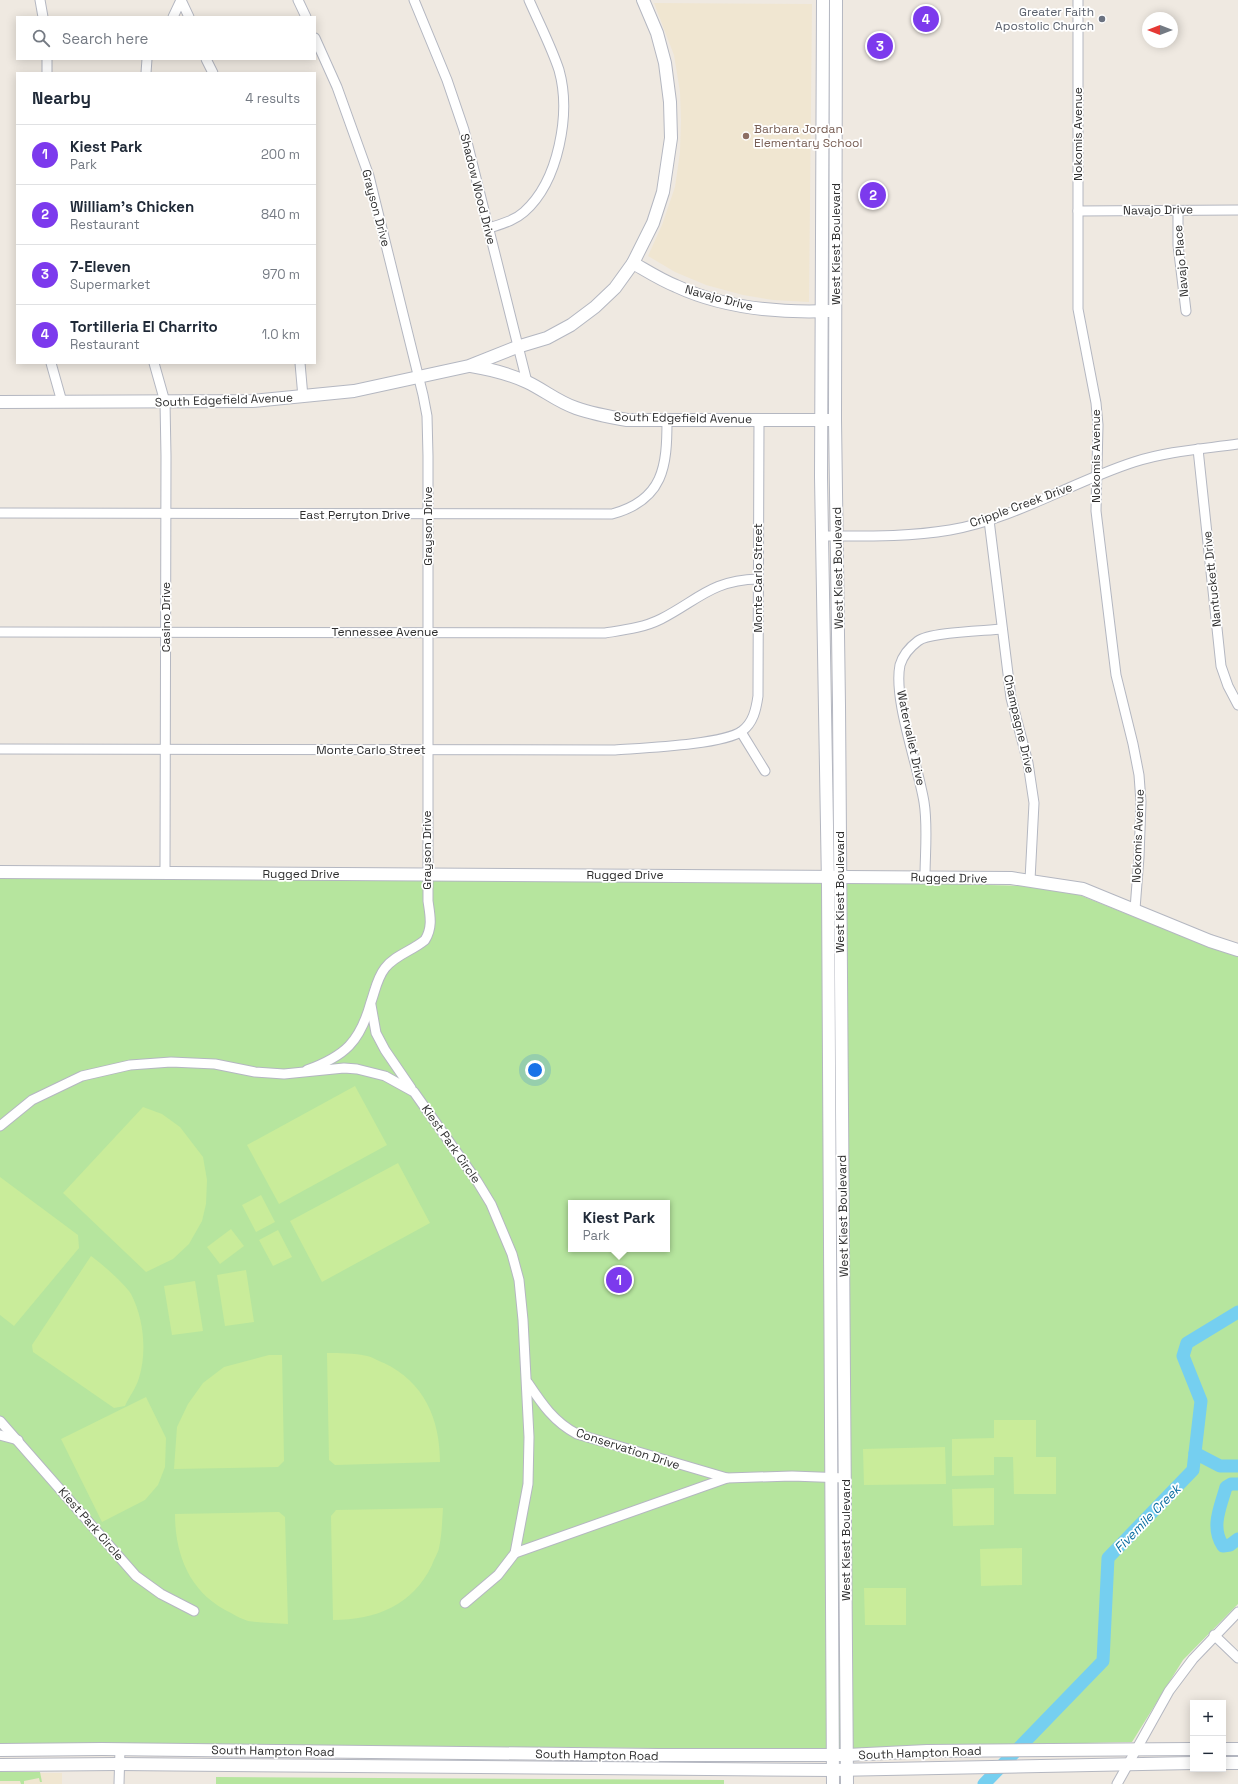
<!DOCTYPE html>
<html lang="en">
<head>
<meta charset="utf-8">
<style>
  :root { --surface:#fff; --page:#f2f2f3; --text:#1f2937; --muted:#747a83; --line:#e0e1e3; --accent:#7c3aed }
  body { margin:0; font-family:"Space Grotesk",sans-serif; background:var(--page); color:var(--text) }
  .controls { position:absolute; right:12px; bottom:12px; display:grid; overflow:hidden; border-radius:0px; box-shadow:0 2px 10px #0003 }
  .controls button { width:36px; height:36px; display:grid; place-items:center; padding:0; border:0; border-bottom:1px solid var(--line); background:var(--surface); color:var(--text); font:20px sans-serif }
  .compass { position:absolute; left:1142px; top:12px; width:36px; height:36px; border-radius:50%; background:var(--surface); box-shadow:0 2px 10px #0003; rotate:270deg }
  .you { position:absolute; left:535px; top:1070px; width:14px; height:14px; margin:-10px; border:3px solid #fff; border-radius:50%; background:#1a73e8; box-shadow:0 0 0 6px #1a73e833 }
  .badge { display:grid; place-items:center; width:26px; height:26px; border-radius:50%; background:var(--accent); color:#fff; font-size:13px; font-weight:700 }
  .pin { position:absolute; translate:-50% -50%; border:2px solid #fff; box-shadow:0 1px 4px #0006 }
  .popup { position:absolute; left:568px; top:1200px; width:102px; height:52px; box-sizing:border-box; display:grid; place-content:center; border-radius:0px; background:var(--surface); filter:drop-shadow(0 1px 3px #0005); font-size:13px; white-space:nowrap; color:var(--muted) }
  .popup b { font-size:15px; color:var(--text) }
  .popup::after { content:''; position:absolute; left:50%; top:100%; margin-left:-8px; border:8px solid transparent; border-top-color:var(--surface) }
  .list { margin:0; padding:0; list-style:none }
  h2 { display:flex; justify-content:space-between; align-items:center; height:52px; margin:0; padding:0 16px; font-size:17px }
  h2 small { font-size:13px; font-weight:400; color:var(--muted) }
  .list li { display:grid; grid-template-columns:26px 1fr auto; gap:12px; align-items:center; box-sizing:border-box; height:60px; padding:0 16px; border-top:1px solid var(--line) }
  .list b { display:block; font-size:15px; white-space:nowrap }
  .list p { margin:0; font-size:13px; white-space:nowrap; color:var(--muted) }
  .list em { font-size:13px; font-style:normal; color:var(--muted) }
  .icon { flex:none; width:22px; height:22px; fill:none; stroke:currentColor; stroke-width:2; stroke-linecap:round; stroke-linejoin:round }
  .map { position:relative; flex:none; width:1238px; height:1784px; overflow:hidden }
  .search { position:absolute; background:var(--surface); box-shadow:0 2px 10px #0003; left:16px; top:16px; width:300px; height:44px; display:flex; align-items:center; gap:10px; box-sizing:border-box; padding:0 14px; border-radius:0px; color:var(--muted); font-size:15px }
  .panel { position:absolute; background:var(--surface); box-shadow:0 2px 10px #0003; left:16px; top:72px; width:300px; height:292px; border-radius:0px }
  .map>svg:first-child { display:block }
</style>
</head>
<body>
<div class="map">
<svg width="1238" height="1784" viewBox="0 0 1238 1784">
  <rect width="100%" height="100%" fill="#efe9e1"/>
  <g fill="#f0e6d1">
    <path d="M654 3 812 4 809 302 773 300 743 295 706 285 675 272 648 256 662 225 675 187 680 152 681 120 680 92 674 55Z"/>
    <rect x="0" y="1773" width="62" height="11"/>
  </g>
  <g fill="#b6e59e" fill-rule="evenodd">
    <path d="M0 878 823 881 1033 886 1077 894 1177 934 1238 956V1604L1183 1660 1132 1742 817 1749 0 1744ZM571 1203H667V1249H571Z"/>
    <path d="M0 1772H40L42 1782H40L39 1778 24 1781V1784H21L20 1781H0Z"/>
    <path d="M216 1777 724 1780V1784H216Z"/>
  </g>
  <g fill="#c9ec9a">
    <path d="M355 1086 387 1145 279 1204 247 1145Z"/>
    <path d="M143 1107 162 1114 180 1127 203 1157 207 1180 206 1204 202 1221 189 1244 173 1259 146 1272 63 1193Z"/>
    <path d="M398 1163 430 1223 322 1282 290 1221Z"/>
    <path d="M0 1177 78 1235 79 1248 14 1326 0 1315Z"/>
    <path d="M261 1195 275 1222 256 1232 242 1205Z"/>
    <path d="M231 1229 244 1246 220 1264 207 1247Z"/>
    <path d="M278 1230 292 1257 273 1266 259 1240Z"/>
    <path d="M91 1256C101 1263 125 1284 131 1294 144 1319 147 1352 139 1378 136 1388 129 1397 125 1406L114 1408 33 1352 32 1345Z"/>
    <path d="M246 1270 254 1322 225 1326 217 1275Z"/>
    <path d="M195 1281 203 1331 172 1335 164 1286Z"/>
    <path d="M327 1353C340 1353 354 1353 367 1356 373 1357 378 1361 384 1363 424 1382 440 1419 440 1462L335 1465 329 1460Z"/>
    <path d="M269 1355H282L284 1461 278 1467 174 1469 177 1427 188 1404 203 1383 224 1367Z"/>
    <path d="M146 1397 166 1438 165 1467 158 1485 145 1500 102 1522 61 1439Z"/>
    <path d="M994 1420H1036V1457H1056V1494H1014L1013 1457H994V1475L952 1476V1439L994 1438Z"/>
    <path d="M945 1447 946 1484 864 1485 863 1449Z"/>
    <path d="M994 1488V1525L953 1526 952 1489Z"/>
    <path d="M443 1508C442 1521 442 1535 439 1548 438 1553 434 1559 432 1565 413 1605 376 1620 333 1620L331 1516 336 1510Z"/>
    <path d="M279 1512 285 1517 288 1624C274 1623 261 1623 248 1621 242 1619 236 1616 231 1613 191 1594 175 1557 175 1514Z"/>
    <path d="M1022 1548V1585L981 1586 980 1549Z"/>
    <path d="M864 1588H906V1625H865Z"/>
  </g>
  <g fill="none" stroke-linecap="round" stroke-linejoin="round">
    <g stroke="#75cff0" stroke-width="13">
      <path d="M1195 1453 1220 1466H1238"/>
      <path d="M1238 1484H1231L1226 1487C1221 1506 1210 1527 1223 1546L1230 1545 1238 1539"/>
      <path d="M984 1784 1103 1661 1108 1558 1193 1470 1201 1401 1183 1356 1187 1343 1238 1312"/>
    </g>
    <defs>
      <g id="street">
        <path d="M40 0 43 17"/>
        <path d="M181 0 189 17"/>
        <path d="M298 0 306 17"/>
        <path d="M414 0 447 80 464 130 527 382"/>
        <path d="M1078 0V309L1096 403 1098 425 1096 511 1116 675 1133 744 1139 775 1141 802 1139 857 1135 909"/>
        <path d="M173 17 181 0"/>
        <path d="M47 59V73"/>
        <path d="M206 59 213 73"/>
        <path d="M146 73 147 59"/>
        <path d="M1178 210V245L1186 311"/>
        <path d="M1078 211 1238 210"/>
        <path d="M489 228C501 224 514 221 524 212 559 181 571 113 559 70 551 46 539 23 529 0"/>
        <path d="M51 363 62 402"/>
        <path d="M154 363 165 402 166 456 165 873"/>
        <path d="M300 363 303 397"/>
        <path d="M1198 449 1221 666 1228 686 1238 705"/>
        <path d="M0 513 612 514C664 500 667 466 667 420"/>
        <path d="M989 520 1011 698 1028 763 1034 803 1030 880"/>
        <path d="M823 536C865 536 908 537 950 530 1014 519 1072 482 1134 462 1168 451 1203 449 1238 444"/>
        <path d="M0 632 605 633C624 630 643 628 661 619 698 600 712 580 758 579"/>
        <path d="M741 732 765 771"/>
        <path d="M0 749 615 750C640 748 723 745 742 731 753 723 756 710 758 696L759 419"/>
        <path d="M925 877C925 853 928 826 924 802 918 765 893 699 900 665 903 655 910 647 918 641 930 632 984 631 1002 629"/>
        <path d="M371 1005 376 1033 385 1050 411 1088"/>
        <path d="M307 1070C345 1056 360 1042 371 1002 375 991 377 978 385 968 395 955 412 951 425 940 433 927 430 915 428 901V456L427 416 423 395 369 176 337 87 315 38"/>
        <path d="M0 1126 32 1100 82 1076 130 1065 171 1062 215 1064 255 1072 284 1074 344 1068 357 1069 385 1076 414 1092 477 1181 491 1204 512 1254 519 1280 523 1320 529 1437 528 1484 515 1553 498 1575 465 1603"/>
        <path d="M528 1383C542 1404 554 1422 577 1434L727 1478"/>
        <path d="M0 1421 136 1576 161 1594 194 1611"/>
        <path d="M0 1435 18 1440"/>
        <path d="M515 1553 727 1478 792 1476 845 1478"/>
        <path d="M1214 1635 1238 1658"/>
        <path d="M119 1784 120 1749"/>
        <path d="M1117 1784 1169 1691 1193 1659 1238 1612"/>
      </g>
      <g id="secondary">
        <path d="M823 0 821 477 828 885 833 1784"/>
        <path d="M836 0 835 420 839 705 847 1784"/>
        <path d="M633 263C647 271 661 280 676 286 723 308 777 313 829 311"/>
        <path d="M471 366C490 369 509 374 527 382 544 390 558 402 576 408 593 414 610 417 627 420H830"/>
        <path d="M0 402 253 401 354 391 469 366 517 347 547 338 571 325 595 307 615 288 633 263 653 223 663 192 671 138 670 102 665 63 657 33 643 0"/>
        <path d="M0 872 1011 878 1083 889 1210 941 1238 950"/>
        <path d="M1223 1749H1238"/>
        <path d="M0 1750 102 1749 659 1755H847L927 1751 1193 1749"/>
        <path d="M1223 1763H1238"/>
        <path d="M0 1765 118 1764 833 1770 1193 1763"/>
      </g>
    </defs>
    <use href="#street" stroke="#b4b7c1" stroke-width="11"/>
    <use href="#secondary" stroke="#b4b7c1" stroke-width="14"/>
    <use href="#street" stroke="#fff" stroke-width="9"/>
    <use href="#secondary" stroke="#fff" stroke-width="12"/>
  </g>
  <circle fill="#6b7280" stroke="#fff" stroke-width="1.5" cx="1102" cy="19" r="4"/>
  <circle fill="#8d6e63" stroke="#fff" stroke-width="1.5" cx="746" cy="136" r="4"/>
  <g text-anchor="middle" stroke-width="3.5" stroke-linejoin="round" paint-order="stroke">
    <g font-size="12" fill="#5b616d" stroke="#fff" text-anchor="end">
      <text x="1094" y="16">Greater Faith<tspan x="1094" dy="14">Apostolic Church</tspan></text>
    </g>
    <g font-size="12" fill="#785e54" stroke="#fff" text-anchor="start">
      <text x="754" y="133">Barbara Jordan<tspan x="754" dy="14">Elementary School</tspan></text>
    </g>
    <g font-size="12" fill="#2e2e2e" stroke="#fff">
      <text transform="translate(1078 134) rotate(-90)" y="4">Nokomis Avenue</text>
      <text transform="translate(478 189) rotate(76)" y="4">Shadow Wood Drive</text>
      <text transform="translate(376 208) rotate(75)" y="4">Grayson Drive</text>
      <text transform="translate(1158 210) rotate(-1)" y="4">Navajo Drive</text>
      <text transform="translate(836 244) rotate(-90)" y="4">West Kiest Boulevard</text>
      <text transform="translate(1181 261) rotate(-95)" y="4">Navajo Place</text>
      <text transform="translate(719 298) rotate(15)" y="4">Navajo Drive</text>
      <text transform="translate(224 400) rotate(-2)" y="4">South Edgefield Avenue</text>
      <text transform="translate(683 418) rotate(1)" y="4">South Edgefield Avenue</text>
      <text transform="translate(1096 456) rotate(-90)" y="4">Nokomis Avenue</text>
      <text transform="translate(1021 505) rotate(-20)" y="4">Cripple Creek Drive</text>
      <text x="355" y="519">East Perryton Drive</text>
      <text transform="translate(428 526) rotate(-90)" y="4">Grayson Drive</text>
      <text transform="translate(838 568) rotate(-91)" y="4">West Kiest Boulevard</text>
      <text transform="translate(758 578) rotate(-90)" y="4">Monte Carlo Street</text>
      <text transform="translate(1212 579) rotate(-96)" y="4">Nantuckett Drive</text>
      <text transform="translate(166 617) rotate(-90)" y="4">Casino Drive</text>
      <text x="385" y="636">Tennessee Avenue</text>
      <text transform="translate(1019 724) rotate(77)" y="4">Champagne Drive</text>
      <text transform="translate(911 738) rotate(78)" y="4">Watervaliet Drive</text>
      <text x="371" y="754">Monte Carlo Street</text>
      <text transform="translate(1138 836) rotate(-88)" y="4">Nokomis Avenue</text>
      <text transform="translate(427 850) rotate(-90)" y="4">Grayson Drive</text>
      <text x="301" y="878">Rugged Drive</text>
      <text x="625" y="879">Rugged Drive</text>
      <text transform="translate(949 878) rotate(1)" y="4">Rugged Drive</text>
      <text transform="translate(840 892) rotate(-90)" y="4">West Kiest Boulevard</text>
      <text transform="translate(451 1144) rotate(55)" y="4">Kiest Park Circle</text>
      <text transform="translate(843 1216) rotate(-91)" y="4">West Kiest Boulevard</text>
      <text transform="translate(628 1449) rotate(18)" y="4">Conservation Drive</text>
      <text transform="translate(91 1524) rotate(49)" y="4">Kiest Park Circle</text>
      <text transform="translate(846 1540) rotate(-90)" y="4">West Kiest Boulevard</text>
      <text transform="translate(273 1751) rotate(1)" y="4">South Hampton Road</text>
      <text transform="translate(920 1753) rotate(-2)" y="4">South Hampton Road</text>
      <text transform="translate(597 1755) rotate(1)" y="4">South Hampton Road</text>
    </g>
    <g font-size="13" font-style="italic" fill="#0d6fa3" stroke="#fff">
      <text transform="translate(1147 1518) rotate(-46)" y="5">Fivemile Creek</text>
    </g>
  </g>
</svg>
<div class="controls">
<button>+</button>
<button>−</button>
</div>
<svg class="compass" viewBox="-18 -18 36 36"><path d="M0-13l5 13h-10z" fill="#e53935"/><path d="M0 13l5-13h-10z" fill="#747a83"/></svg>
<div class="you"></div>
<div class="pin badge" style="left:619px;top:1280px">1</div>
<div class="popup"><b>Kiest Park</b>Park</div>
<div class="pin badge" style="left:873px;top:195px">2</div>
<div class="pin badge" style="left:880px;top:46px">3</div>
<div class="pin badge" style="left:926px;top:19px">4</div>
<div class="search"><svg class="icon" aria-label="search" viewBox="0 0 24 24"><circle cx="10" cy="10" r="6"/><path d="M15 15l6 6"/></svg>Search here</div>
<section class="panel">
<h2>Nearby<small>4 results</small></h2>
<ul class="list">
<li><span class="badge">1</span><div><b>Kiest Park</b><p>Park</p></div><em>200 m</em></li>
<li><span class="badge">2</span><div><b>William's Chicken</b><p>Restaurant</p></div><em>840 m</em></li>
<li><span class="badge">3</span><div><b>7-Eleven</b><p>Supermarket</p></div><em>970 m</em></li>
<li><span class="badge">4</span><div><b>Tortilleria El Charrito</b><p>Restaurant</p></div><em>1.0 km</em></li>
</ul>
</section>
</div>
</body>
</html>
